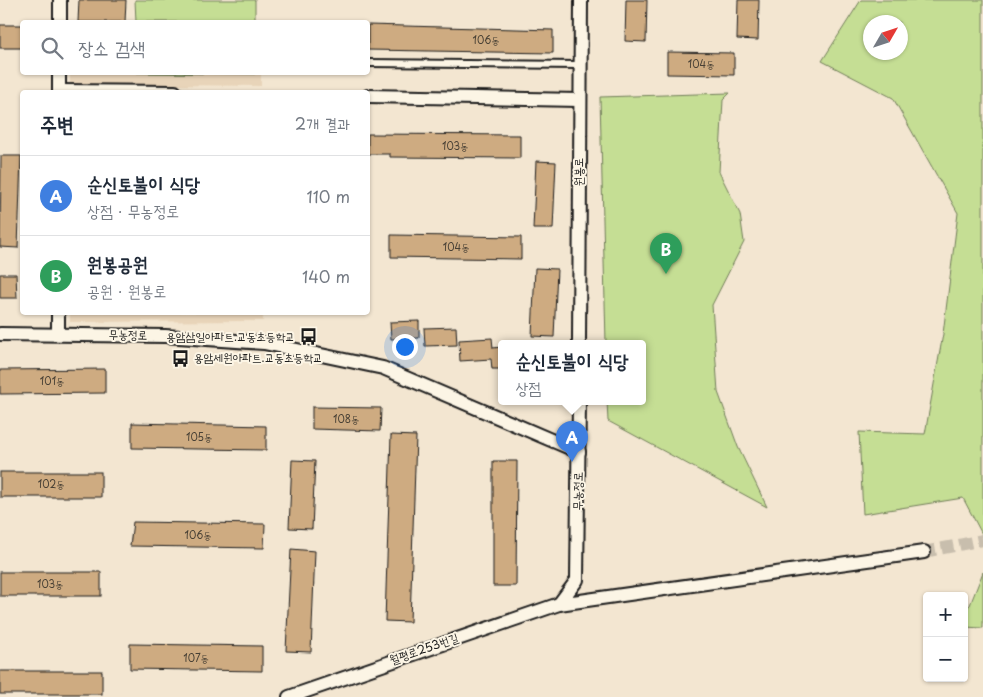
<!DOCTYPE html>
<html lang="ko">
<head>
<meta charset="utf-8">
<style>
  :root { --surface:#fff; --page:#f2f2f3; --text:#1f2937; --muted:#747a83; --line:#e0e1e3; --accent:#1c1c1c }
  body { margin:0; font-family:"Playpen Sans","Poor Story",sans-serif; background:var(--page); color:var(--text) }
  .controls { position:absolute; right:15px; bottom:15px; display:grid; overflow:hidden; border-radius:5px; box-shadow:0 1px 4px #0004 }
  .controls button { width:45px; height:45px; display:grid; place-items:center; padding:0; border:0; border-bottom:1px solid var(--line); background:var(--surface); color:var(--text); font:25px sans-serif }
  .compass { position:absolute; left:863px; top:15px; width:45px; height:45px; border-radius:50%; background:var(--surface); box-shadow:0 1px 4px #0004; rotate:51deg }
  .you { position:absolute; left:404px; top:346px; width:18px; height:18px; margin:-12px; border:4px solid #fff; border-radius:50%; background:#1a73e8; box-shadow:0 0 0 8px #1a73e833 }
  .badge { display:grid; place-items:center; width:32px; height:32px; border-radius:50%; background:var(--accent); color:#fff; font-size:16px; font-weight:700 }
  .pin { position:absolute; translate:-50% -41px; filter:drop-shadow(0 1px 2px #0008) }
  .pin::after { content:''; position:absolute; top:26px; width:18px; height:15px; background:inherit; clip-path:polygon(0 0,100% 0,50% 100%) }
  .popup { position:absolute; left:498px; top:340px; width:148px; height:65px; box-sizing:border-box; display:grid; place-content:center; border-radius:5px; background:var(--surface); filter:drop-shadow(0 1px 4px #0005); font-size:16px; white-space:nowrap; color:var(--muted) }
  .popup b { font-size:19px; color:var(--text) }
  .popup::after { content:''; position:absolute; left:50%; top:100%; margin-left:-10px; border:10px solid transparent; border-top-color:var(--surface) }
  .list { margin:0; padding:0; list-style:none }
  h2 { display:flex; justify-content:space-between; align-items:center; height:65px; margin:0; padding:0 20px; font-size:21px }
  h2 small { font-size:16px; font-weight:400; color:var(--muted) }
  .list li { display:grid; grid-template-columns:32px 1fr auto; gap:15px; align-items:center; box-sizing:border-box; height:80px; padding:0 20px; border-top:1px solid var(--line) }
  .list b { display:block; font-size:19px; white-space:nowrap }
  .list p { margin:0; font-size:16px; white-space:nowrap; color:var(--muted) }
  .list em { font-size:16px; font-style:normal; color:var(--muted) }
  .icon { flex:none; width:28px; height:28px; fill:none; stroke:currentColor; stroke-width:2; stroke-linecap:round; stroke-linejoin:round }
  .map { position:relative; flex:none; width:983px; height:697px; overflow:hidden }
  .search { position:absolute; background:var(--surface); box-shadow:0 1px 4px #0004; left:20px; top:20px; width:350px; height:55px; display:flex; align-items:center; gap:12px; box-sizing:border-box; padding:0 18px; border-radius:5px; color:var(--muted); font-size:19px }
  .panel { position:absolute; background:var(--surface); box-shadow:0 1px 4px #0004; left:20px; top:90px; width:350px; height:225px; border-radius:5px }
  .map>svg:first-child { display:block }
</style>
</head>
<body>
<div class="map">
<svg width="983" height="697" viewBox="0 0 983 697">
  <rect width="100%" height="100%" fill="#f3e6d1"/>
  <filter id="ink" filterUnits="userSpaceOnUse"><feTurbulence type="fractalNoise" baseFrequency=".02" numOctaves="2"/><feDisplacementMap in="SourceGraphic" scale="10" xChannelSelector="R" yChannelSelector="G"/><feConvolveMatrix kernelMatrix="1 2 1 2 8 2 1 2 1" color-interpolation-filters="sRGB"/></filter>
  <g filter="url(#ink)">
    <g fill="#e8d4b9">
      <path d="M70 73H261V86L70 84Z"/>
      <path d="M263 313V321L70 322V312Z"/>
    </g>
    <g fill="#c5de94" stroke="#707d58" fill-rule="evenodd">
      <path d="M135 0H255V22H136Z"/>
      <path d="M861 0H983V536L963 498 863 514 859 432 925 434 943 334 958 213 893 98 822 61ZM900 22V52H870V22Z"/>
      <path d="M255 72V74L137 73V72Z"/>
      <path d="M730 93 723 100 719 172 740 214 744 242 712 305 718 392 738 447 767 507 608 421 607 401H642V343H606L600 97Z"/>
      <path d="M983 572V628L964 627V611L970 605Z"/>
    </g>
    <g fill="#ceab81" stroke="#1c1c1c">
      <path d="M79 0H126L125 22H78Z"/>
      <path d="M626 0H647L646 42 625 41Z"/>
      <path d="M738 0H759L758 40 737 39Z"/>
      <rect x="0" y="25" width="22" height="23"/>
      <path d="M368 25 553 30V53L368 50Z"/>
      <path d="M667 52 734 53V75L667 74Z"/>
      <path d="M368 134 520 135V158L390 157V154H368Z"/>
      <path d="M1 156H21L18 248 0 247Z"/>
      <path d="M536 161 556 162 553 229H533Z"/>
      <path d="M391 235 521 237V259L391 257Z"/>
      <path d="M535 268 557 269 554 337 532 336Z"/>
      <path d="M0 274H16L17 298H0Z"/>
      <path d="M419 321V338L391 339 390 322Z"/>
      <path d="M456 327 457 345 425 346 424 328Z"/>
      <path d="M492 338 493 348 502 347V369H492L491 359 460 361 459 340Z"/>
      <path d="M105 369V393L0 394V370Z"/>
      <path d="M312 407 381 408 380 431 312 429Z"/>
      <path d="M132 423 266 426V450L132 448Z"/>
      <path d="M391 435 416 436 410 622 385 621Z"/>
      <path d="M292 460 315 461 312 529 289 528Z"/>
      <path d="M493 461H517L516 586H493Z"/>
      <rect x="0" y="472" width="101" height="25"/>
      <path d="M133 522 265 524 264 548 130 546Z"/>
      <path d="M291 549 315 551 311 652 286 651Z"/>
      <rect x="0" y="572" width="101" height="24"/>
      <path d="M130 644 262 646V671L130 669Z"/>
      <rect x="0" y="671" width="102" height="23"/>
    </g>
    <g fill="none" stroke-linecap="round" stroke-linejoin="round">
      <path stroke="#c8bead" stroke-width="12" stroke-dasharray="12 6" stroke-linecap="butt" d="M924 552 983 540"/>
      <defs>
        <path id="service" d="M368 63 579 65"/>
        <g id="minor">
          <path d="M60 22V0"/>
          <path d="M59 91 175 92"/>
          <path d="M59 92V72"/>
          <path d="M368 96 579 100"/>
          <path d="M0 334 165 336 264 343 383 368 579 452"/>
          <path d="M58 334V312"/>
          <path d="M579 343 581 0"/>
          <path d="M559 604 577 580 579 401"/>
          <path d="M289 697 559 604 924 552"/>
        </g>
      </defs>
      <use href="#service" stroke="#1c1c1c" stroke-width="10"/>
      <use href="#minor" stroke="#1c1c1c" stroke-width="16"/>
      <use href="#service" stroke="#fcf5e5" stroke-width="6"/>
      <use href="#minor" stroke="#fcf5e5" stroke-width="12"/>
    </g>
  </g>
  <defs>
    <symbol id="bus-bare" viewBox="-9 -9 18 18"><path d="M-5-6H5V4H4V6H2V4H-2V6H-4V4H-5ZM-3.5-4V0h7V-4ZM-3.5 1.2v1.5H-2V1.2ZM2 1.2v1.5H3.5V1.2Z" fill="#1c1c1c" stroke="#fcf5e5" stroke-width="2.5" paint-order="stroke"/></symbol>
  </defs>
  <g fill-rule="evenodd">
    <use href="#bus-bare" x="296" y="324" width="25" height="25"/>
    <use href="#bus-bare" x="168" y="346" width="25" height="25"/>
  </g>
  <g text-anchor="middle" stroke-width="4" stroke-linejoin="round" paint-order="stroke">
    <g font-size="10" fill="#484035">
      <text x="486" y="44">106동</text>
      <text x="701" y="68">104동</text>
      <text x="455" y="150">103동</text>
      <text x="456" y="251">104동</text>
      <text x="52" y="385">101동</text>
      <text x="346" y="423">108동</text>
      <text x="199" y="441">105동</text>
      <text x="51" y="488">102동</text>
      <text x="198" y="539">106동</text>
      <text x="50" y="588">103동</text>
      <text x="196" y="662">107동</text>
    </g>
    <g font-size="12" fill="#1c1c1c" stroke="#fcf5e5">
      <text transform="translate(579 172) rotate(-90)" y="4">원봉로</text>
      <text transform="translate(128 335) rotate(1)" y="4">무농정로</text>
      <text transform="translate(578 491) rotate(-89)" y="4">무농정로</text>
      <text transform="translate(424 649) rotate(-19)" y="4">월평로253번길</text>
    </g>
    <g font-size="12" fill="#1c1c1c" stroke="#fcf5e5" text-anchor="end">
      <text x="295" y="341">용암삼일아파트.교동초등학교</text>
      <text x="194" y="362" text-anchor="start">용암세원아파트.교동초등학교</text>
    </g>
  </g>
</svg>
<div class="controls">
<button>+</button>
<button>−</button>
</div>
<svg class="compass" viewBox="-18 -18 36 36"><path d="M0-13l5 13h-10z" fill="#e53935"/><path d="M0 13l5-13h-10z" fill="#747a83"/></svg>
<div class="you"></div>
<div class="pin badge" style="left:572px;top:462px;background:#3f7fe0">A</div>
<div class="popup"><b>순신토불이 식당</b>상점</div>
<div class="pin badge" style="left:666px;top:274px;background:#2e9e5b">B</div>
<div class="search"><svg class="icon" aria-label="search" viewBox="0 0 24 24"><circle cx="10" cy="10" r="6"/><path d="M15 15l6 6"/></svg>장소 검색</div>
<section class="panel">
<h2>주변<small>2개 결과</small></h2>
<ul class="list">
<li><span class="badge" style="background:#3f7fe0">A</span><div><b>순신토불이 식당</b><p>상점 · 무농정로</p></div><em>110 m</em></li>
<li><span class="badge" style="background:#2e9e5b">B</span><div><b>원봉공원</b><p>공원 · 원봉로</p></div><em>140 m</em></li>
</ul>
</section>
</div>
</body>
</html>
